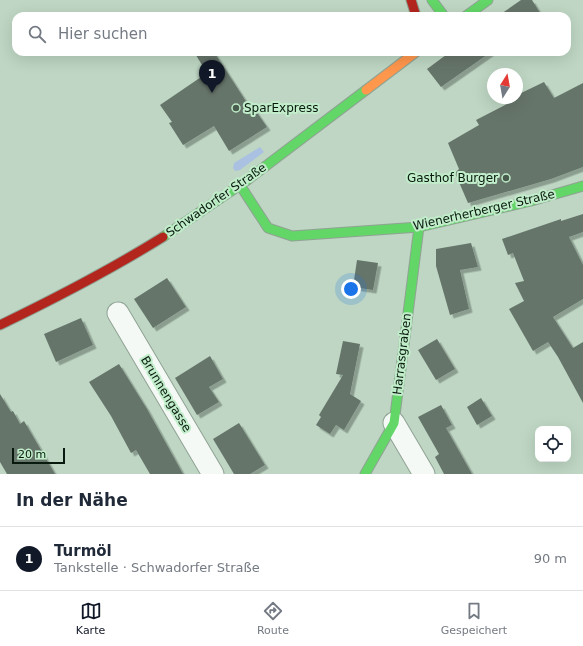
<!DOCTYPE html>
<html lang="de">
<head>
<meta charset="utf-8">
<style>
  :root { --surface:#fff; --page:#f2f2f3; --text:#1f2937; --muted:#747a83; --line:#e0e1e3; --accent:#111827 }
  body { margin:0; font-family:"DejaVu Sans",sans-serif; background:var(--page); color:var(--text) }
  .controls { position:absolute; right:12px; bottom:12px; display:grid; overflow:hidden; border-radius:8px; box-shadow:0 4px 16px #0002 }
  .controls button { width:36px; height:36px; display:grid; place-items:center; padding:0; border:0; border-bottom:1px solid var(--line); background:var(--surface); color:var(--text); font:20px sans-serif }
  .compass { position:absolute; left:487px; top:68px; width:36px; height:36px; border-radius:50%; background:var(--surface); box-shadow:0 4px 16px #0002; rotate:11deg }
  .scale { position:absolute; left:12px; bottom:10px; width:53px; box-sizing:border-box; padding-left:4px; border:2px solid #08190d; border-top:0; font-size:11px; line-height:14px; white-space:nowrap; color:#08190d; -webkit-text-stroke:3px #c1edca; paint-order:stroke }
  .you { position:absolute; left:351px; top:289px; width:14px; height:14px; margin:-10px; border:3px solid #fff; border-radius:50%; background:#1a73e8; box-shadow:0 0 0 6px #1a73e833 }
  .badge { display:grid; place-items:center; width:26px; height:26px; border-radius:50%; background:var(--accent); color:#fff; font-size:13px; font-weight:700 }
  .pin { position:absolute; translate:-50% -33px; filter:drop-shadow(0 1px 2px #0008) }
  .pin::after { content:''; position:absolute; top:21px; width:14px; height:12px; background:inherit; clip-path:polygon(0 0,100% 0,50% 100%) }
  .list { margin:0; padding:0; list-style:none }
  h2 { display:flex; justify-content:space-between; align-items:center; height:52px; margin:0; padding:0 16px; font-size:17px }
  h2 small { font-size:13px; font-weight:400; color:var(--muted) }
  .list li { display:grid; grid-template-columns:26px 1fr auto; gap:12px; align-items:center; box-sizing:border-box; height:64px; padding:0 16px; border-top:1px solid var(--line) }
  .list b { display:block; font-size:15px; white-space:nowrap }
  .list p { margin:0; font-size:13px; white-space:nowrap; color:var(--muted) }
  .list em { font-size:13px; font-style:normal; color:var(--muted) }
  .icon { flex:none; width:22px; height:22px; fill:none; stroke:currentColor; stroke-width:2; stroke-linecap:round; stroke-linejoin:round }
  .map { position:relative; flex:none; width:583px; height:474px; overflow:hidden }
  .search { position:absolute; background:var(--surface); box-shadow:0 4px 16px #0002; left:12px; right:12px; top:12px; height:44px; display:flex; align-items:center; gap:10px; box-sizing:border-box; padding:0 14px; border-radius:12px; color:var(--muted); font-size:15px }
  .sheet { height:116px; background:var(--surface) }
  nav { display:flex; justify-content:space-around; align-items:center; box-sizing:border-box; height:56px; border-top:1px solid var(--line); background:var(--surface); font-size:11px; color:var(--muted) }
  nav a { display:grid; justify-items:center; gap:2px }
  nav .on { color:var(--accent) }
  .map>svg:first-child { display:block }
</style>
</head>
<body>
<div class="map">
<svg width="583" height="474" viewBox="0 0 583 474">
  <defs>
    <filter id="shadow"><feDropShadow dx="3.5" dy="3.5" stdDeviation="0" flood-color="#0004"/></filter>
  </defs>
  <rect width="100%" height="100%" fill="#bed6c3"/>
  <path fill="#aac1e2" d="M260 147 264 152 240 170 235 171 233 168 234 163Z"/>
  <g fill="#66756b" filter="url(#shadow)">
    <path d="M521 0H532L542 16H498Z"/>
    <path d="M194 52H214L249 106 251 104 267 127 229 151 214 126 183 145 169 123 172 122 160 105 207 73Z"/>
    <path d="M450 52H491L441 87 427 69Z"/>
    <path d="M544 82 554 98 583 83V167L551 179 468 203 455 173 459 169 448 143 479 125 476 120 513 101 512 98H517V95Z"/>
    <path d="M583 214V232L569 237 583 265V299L553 317 573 348 583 342V403L558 357 548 342 533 351 509 309 524 301 515 283 524 281 513 253 508 255 502 239 561 219V221Z"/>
    <path d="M471 243 478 267 460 270 469 309 450 315 436 266V249Z"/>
    <path d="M357 260 378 263 373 290 353 287Z"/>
    <path d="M167 278 186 307 153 328 134 299Z"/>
    <path d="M81 318 93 345 56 362 44 334Z"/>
    <path d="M437 339 455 369 436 380 418 350Z"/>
    <path d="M343 341 360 344 350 394 361 401 344 430 336 425 330 434 316 425 321 417 319 415 343 375 336 374Z"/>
    <path d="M210 356 223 379 209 387 219 402 197 415 175 378Z"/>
    <path d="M119 364 147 409 183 474H150L136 450 131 453 111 416 89 382Z"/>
    <path d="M0 394 11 412 13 411 20 424 24 421 55 474H7L0 462Z"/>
    <path d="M481 398 492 416 477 425 467 407Z"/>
    <path d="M441 405 452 425 446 428 472 474H444L435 457 439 454 418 417Z"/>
    <path d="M239 423 265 465 250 474H234L213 439Z"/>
  </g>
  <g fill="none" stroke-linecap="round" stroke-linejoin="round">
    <defs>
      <g id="street">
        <path d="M118 313 213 474"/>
        <path d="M394 423 424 474"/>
      </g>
      <g id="fast">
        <path d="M432 0 444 16"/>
        <path d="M466 16 488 0"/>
        <path d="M240 185 268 228 292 236 419 227 531 201 583 186"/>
        <path d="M163 237 246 181 366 90"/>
        <path d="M365 474 394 423 419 227"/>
      </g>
      <path id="slow" d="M366 90 416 52"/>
      <g id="jam">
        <path d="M411 0 416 16"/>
        <path d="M0 325C56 298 110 270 163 237"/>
      </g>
    </defs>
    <use href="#street" stroke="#90a394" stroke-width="23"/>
    <use href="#fast" stroke="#90a394" stroke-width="11"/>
    <use href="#slow" stroke="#90a394" stroke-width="11"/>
    <use href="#jam" stroke="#90a394" stroke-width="11"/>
    <use href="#street" stroke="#f5f9f6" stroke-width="21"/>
    <use href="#fast" stroke="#63d668" stroke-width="9"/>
    <use href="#slow" stroke="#ff974d" stroke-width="9"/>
    <use href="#jam" stroke="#b3261e" stroke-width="9"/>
  </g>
  <g fill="#485b4d" stroke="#c1edca" stroke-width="1.5">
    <circle cx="236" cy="108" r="4"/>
    <circle cx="506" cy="178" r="4"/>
  </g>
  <g text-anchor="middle" stroke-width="4" stroke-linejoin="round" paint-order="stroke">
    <g font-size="12" fill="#08190d" stroke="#c1edca" text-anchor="start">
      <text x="244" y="112">SparExpress</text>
      <text x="498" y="182" text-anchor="end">Gasthof Burger</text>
    </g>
    <g font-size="12" fill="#08190d" stroke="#c1edca">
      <text transform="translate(216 200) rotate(-35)" y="4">Schwadorfer Straße</text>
      <text transform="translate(484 210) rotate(-13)" y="4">Wienerherberger Straße</text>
      <text transform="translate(402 354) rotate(-83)" y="4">Harrasgraben</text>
      <text transform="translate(166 394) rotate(59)" y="4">Brunnengasse</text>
    </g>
  </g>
</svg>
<div class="controls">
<button><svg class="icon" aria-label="locate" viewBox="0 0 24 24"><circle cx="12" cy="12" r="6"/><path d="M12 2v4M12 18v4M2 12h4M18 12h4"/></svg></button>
</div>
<svg class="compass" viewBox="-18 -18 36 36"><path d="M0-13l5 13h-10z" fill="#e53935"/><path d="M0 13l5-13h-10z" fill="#747a83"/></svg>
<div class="scale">20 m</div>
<div class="you"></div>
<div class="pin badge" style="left:212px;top:93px">1</div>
<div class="search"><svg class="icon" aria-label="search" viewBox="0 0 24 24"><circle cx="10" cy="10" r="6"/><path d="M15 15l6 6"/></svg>Hier suchen</div>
</div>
<section class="sheet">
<h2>In der Nähe<small></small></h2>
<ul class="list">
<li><span class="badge">1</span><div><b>Turmöl</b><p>Tankstelle · Schwadorfer Straße</p></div><em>90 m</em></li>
</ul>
</section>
<nav>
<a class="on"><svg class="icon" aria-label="map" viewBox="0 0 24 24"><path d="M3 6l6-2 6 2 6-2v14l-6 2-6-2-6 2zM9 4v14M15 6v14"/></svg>Karte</a>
<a><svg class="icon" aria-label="directions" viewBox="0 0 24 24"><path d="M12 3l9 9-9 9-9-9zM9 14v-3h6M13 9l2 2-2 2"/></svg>Route</a>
<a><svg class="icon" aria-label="saved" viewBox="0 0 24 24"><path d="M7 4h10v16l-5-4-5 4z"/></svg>Gespeichert</a>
</nav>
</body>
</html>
